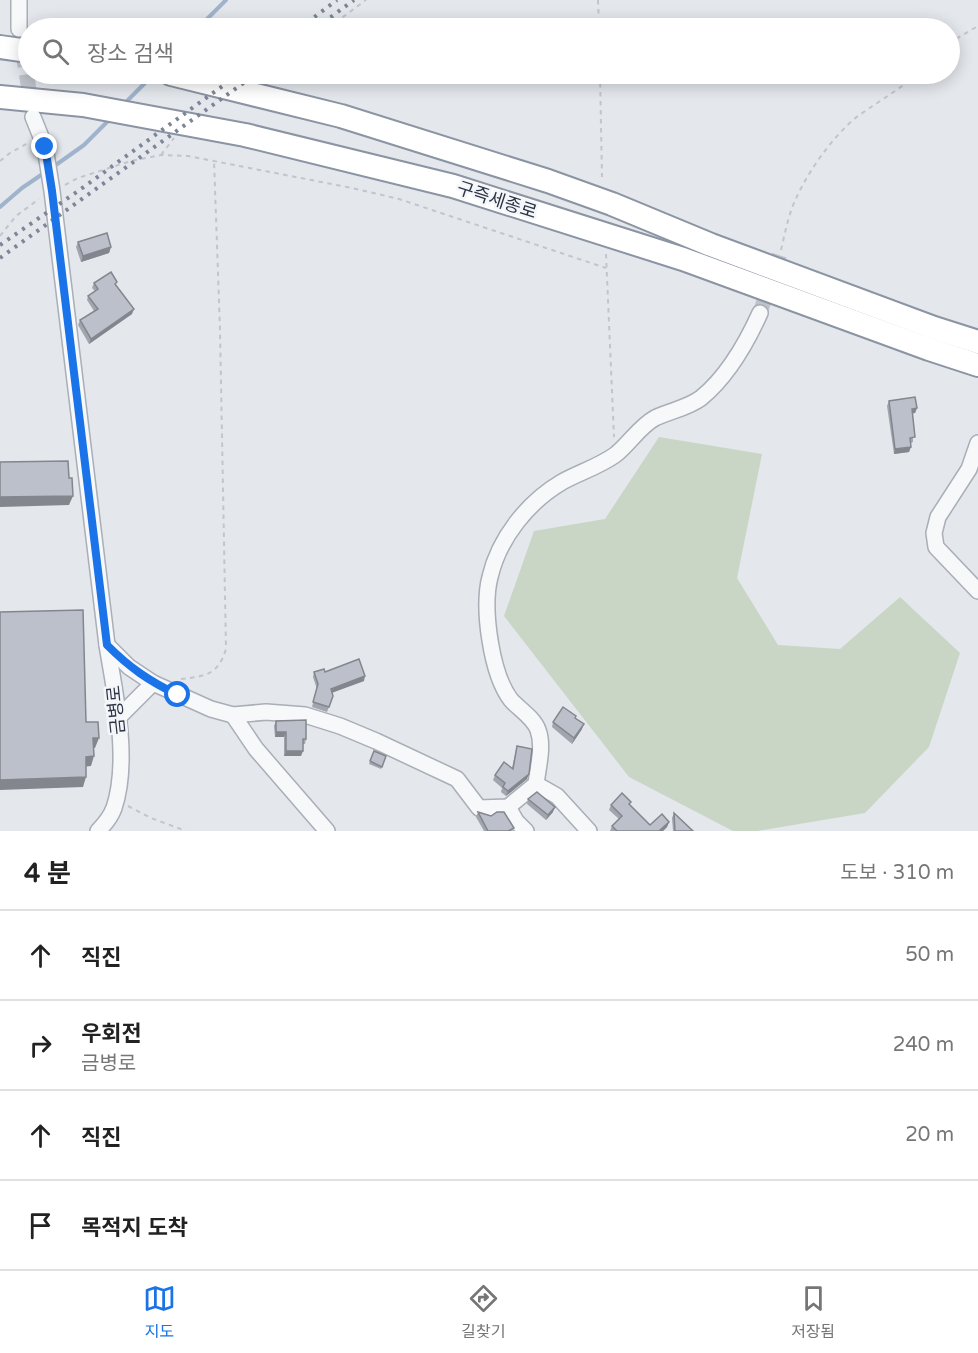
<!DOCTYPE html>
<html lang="ko">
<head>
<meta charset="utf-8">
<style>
  :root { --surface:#fff; --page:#f6f6f6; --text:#222; --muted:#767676; --line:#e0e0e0; --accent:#1a73e8 }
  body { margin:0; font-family:"Varela Round","Noto Sans KR",sans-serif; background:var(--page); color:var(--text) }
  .stop { position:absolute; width:18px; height:18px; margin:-14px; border:4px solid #1a73e8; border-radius:50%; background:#fff }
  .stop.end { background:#1a73e8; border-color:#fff; box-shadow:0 2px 6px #0008 }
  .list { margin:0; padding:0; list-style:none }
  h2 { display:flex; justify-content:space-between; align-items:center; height:78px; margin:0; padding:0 24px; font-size:26px }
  h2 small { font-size:20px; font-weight:400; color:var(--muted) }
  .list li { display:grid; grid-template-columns:39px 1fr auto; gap:18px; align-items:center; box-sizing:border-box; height:90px; padding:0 24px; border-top:2px solid var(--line) }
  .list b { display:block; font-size:22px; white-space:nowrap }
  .list p { margin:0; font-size:20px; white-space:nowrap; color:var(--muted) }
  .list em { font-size:20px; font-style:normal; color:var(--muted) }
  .icon { flex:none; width:33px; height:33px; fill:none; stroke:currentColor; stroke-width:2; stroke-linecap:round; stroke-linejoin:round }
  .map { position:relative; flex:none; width:978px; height:831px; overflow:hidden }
  .search { position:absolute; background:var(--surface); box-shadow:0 3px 15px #0003; left:18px; right:18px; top:18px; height:66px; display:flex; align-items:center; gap:15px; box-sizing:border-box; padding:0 21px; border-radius:33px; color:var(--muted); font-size:22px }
  .sheet { height:438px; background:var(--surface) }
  nav { display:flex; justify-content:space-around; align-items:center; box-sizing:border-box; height:84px; border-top:2px solid var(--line); background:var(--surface); font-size:16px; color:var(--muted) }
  nav a { display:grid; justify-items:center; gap:3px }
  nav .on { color:var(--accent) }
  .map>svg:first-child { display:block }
</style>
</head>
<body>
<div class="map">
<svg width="978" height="831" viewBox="0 0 978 831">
  <rect width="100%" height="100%" fill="#e4e7ec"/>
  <path fill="#c9d6c5" d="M659 437 762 454 737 578 778 645 840 649 900 597 960 653 929 747 865 813 757 831H733L629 777 504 616 534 531 605 519Z"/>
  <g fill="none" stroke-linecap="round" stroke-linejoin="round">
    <g stroke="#9fb4cc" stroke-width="4">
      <path d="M198 28 226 0"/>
      <path d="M124 104 154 74"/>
      <path d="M53 167 84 145 111 118"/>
      <path d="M0 207 22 188 44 173"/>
    </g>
    <g stroke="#bfc3cb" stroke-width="15" stroke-dasharray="15 8" stroke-linecap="butt">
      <path d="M19 29 32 108"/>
      <path d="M760 313 781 250"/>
    </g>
    <defs>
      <g id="minor">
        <path d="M19 0V29"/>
        <path d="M33 117 45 147 52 191 107 645C115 694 130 760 114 808 111 816 104 825 98 831"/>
        <path d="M978 443 969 469 938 517 934 533 936 547 978 591"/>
        <path d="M107 645 129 667 153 683 211 709 233 715 266 712 305 715 340 726 376 741 457 779 479 808 508 807 536 784 557 796 589 831"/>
        <path d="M233 715 256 749 327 831"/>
        <path d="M119 717 153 683"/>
        <path d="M536 784C538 767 544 746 538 730 534 718 519 709 511 700 491 674 482 608 490 577 499 538 528 502 562 482 580 472 598 467 615 455 629 444 640 426 655 418 669 411 688 408 701 398 728 376 746 344 760 313"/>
        <path d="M508 807 516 821 526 831"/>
      </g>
      <g id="highway">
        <path d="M0 47 28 51"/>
        <path d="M171 74 341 116 548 181 612 204 711 245 934 328 978 342"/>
        <path d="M0 97 83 105 245 135 453 186 683 259 929 349 978 365"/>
      </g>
    </defs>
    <use href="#minor" stroke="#a9aeb7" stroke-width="18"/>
    <use href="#highway" stroke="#8b94a3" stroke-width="26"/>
    <g stroke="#c2c5cb" stroke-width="2" stroke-dasharray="4.5 4.5" stroke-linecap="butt">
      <path d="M598 0 599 28"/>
      <path d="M328 28 366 0"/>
      <path d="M950 45 959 37 978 26"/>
      <path d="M600 74 602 177"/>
      <path d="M161 155 174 138"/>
      <path d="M0 161 10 153 28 143"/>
      <path d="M65 185 78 178 131 161 161 155 188 156 352 188 399 199 606 268"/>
      <path d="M0 236 16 216 39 199"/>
      <path d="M781 250C784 238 786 226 790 214 800 182 831 137 858 116 878 102 899 89 919 74"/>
      <path d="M606 254 614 437"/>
      <path d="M181 679C206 676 218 675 226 649L220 329 214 160"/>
      <path d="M128 806 151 818 186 831"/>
    </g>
    <use href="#minor" stroke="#f7f8fa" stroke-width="15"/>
    <use href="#highway" stroke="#fff" stroke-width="22"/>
    <g stroke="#7d8696" stroke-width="4" stroke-dasharray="3 6" stroke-linecap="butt">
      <path d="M300 28 337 0"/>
      <path d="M316 28 354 0"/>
      <path d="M0 245 81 189 239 74"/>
      <path d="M0 258 256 74"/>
    </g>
  </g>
  <g fill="#a1a5ae">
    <path d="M78 242 111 247 109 253 81 262 76 247Z"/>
    <path d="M94 283 116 285 132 314 89 344 78 325 80 320 94 311 87 300 88 296 95 291 92 288Z"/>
    <path d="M889 401 917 408 915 413H912L913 442 911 443 909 452 894 454 887 406Z"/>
    <path d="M314 672H325L364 681 332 692 333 696 327 712 312 707 317 689 313 677Z"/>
    <path d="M576 716 575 718 582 729 572 744 552 727 553 722Z"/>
    <path d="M276 721 306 739 305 744H303L301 756H284V737H275L274 726Z"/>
    <path d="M517 746 527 779 506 796 501 792 502 788 493 780 495 775 512 768Z"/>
    <path d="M374 751 386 756 381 769 369 764Z"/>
    <path d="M528 799 553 812 546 820 527 804Z"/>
    <path d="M611 805 630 806 650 825 669 822 667 827 663 831H610L612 826 619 819 609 810Z"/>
    <path d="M478 812 491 816 513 831H484L476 817Z"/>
    <path d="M674 813 693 831H673L672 818Z"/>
  </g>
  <g fill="#83868d">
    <path d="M111 247 109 253 81 262 83 256Z"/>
    <path d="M134 309 132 314 89 344 91 339Z"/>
    <path d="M917 408 915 413 910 414 912 409Z"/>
    <path d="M911 447 909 452 894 454 895 449Z"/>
    <path d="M73 496 69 505 0 507V497Z"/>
    <path d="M365 676 364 681 329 694 331 689Z"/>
    <path d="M584 724 582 729 572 744 574 738Z"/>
    <path d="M276 732H286L284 737H275Z"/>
    <path d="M93 738H99L95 748H90Z"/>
    <path d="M286 751H303L301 756H284Z"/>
    <path d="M94 756 91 766 82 767 86 757Z"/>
    <path d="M529 774 527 779 506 796 508 791Z"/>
    <path d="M86 777 83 787 0 790V780Z"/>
    <path d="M555 807 553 812 546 820 548 815Z"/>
    <path d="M669 822 667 827 663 831H659Z"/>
  </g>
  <g fill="#bbc0ca" stroke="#83868d" stroke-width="1.5">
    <path d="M107 233 111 247 83 256 78 242Z"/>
    <path d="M111 272 117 282 115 284 134 309 91 339 80 320 98 309 88 296 98 289 94 283Z"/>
    <path d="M915 397 917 408 912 409 915 437 910 438 911 447 895 449 889 401Z"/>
    <path d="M68 461 69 478H72L73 496 0 497V462Z"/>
    <path d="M83 610 86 722H98L99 738H93L94 756 86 757V777L0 780V612Z"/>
    <path d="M359 659 365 676 331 689 333 696 329 707 313 702 318 684 314 672 324 669 325 672Z"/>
    <path d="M563 707 576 716 575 718 584 724 574 738 553 722Z"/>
    <path d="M306 720V739H303V751H286V732H276V721Z"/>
    <path d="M517 746 532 749 529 774 508 791 503 787 505 783 495 775 504 762 513 769Z"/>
    <path d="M374 751 386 756 382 767 370 761Z"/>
    <path d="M537 792 555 807 548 815 528 799Z"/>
    <path d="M622 793 631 802 629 804 650 825 662 814 669 822 659 831H617L612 826 622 816 611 805Z"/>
    <path d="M478 812 491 816 497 812H504L514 828 508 831H488Z"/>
    <path d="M674 813 693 831H675Z"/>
  </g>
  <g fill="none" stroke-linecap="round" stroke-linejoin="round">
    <path stroke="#1a73e8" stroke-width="8" d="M45 147 52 191 107 645C130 668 149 681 178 695"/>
  </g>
  <g text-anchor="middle" stroke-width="5" stroke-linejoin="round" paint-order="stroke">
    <g font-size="18" fill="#2b3445" stroke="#f4f6f9">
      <text transform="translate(497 200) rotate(18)" y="6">구즉세종로</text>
      <text transform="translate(116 710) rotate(-96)" y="6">금병로</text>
    </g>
  </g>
</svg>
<div class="stop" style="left:178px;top:695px"></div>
<div class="stop end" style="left:45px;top:147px"></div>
<div class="search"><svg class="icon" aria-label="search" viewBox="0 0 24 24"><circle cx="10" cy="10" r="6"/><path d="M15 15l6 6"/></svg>장소 검색</div>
</div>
<section class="sheet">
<h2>4 분<small>도보 · 310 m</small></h2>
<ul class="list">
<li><svg class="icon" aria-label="ahead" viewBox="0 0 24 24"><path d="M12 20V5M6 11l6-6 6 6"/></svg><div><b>직진</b></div><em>50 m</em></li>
<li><svg class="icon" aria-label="right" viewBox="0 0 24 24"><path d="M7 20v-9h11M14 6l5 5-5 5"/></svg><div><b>우회전</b><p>금병로</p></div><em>240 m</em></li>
<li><svg class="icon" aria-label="ahead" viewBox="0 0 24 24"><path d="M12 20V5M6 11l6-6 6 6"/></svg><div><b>직진</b></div><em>20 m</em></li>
<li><svg class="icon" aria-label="arrive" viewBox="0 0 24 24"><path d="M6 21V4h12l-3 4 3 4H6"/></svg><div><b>목적지 도착</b></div></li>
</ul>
</section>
<nav>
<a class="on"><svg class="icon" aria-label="map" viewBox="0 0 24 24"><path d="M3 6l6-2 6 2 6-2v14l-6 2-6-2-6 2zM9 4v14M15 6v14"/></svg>지도</a>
<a><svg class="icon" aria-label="directions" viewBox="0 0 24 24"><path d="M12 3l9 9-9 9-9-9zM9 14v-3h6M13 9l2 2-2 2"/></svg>길찾기</a>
<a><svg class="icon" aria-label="saved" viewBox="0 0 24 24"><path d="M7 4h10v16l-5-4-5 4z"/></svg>저장됨</a>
</nav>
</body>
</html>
